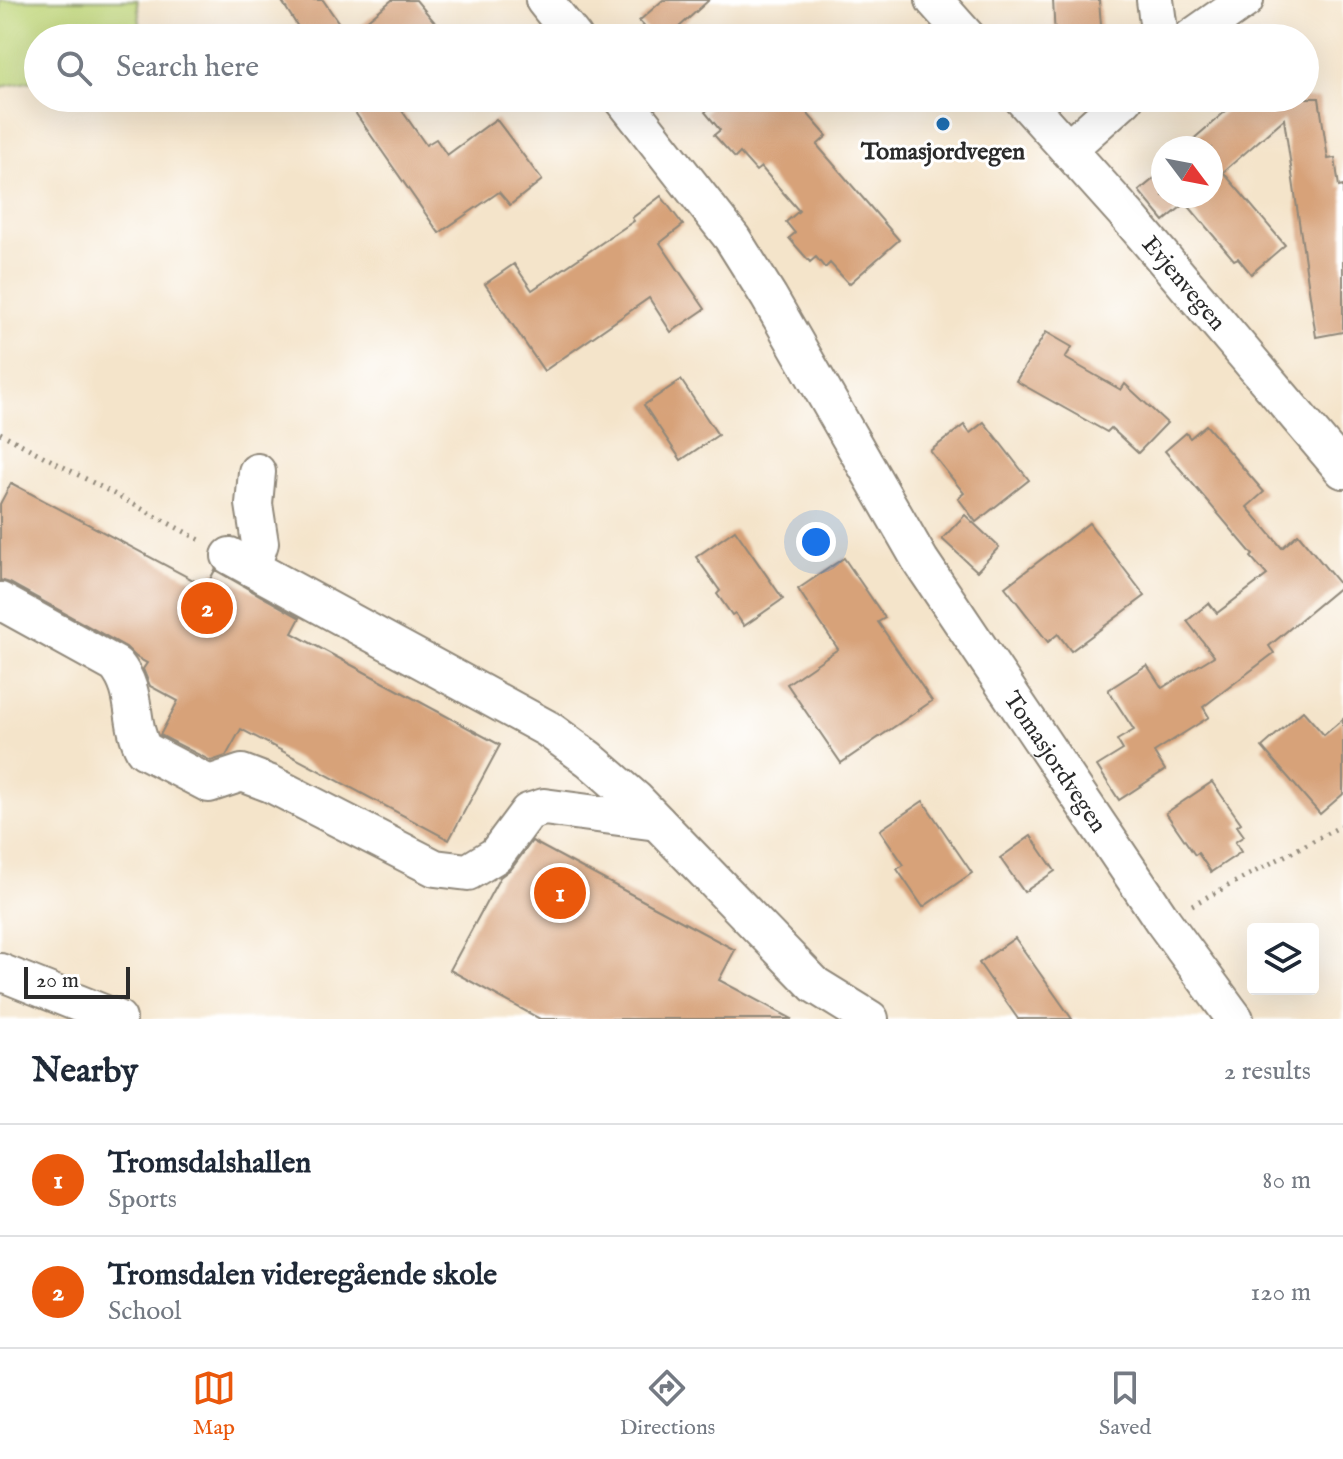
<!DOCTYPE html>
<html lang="en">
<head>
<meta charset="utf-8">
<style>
  :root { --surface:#fff; --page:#f2f2f3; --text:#1f2937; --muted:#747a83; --line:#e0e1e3; --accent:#ea580c }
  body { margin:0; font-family:"IM FELL English",serif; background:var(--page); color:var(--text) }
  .controls { position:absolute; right:24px; bottom:24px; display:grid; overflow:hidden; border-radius:8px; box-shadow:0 8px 32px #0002 }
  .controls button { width:72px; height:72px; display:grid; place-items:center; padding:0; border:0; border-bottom:2px solid var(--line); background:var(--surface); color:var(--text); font:40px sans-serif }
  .compass { position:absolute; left:1151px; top:136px; width:72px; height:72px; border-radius:50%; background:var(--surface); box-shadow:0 8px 32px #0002; rotate:122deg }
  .scale { position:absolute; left:24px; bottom:20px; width:106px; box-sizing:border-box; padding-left:8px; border:4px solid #2b2b2b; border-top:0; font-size:22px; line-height:28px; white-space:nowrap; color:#2b2b2b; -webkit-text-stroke:6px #fff; paint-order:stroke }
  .you { position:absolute; left:816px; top:542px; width:28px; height:28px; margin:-20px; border:6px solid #fff; border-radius:50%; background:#1a73e8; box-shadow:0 0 0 12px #1a73e833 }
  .badge { display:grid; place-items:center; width:52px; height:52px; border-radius:50%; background:var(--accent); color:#fff; font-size:26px; font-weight:700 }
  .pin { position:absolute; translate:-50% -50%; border:4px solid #fff; box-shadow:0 2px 8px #0006 }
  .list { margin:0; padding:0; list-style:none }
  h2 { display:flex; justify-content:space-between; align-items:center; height:104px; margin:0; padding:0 32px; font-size:34px }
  h2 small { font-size:26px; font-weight:400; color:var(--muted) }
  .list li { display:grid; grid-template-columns:52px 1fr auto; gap:24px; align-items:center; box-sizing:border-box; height:112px; padding:0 32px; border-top:2px solid var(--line) }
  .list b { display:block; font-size:30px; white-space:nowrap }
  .list p { margin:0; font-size:26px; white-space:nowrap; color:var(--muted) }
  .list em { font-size:26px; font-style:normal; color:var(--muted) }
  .icon { flex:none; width:44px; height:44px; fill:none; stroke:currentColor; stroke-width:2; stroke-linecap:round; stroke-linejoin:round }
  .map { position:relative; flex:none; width:1343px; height:1019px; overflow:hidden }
  .search { position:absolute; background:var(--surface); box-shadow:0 8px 32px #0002; left:24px; right:24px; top:24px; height:88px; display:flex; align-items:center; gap:20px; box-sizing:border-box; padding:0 28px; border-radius:44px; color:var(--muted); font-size:30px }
  .sheet { height:328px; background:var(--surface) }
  nav { display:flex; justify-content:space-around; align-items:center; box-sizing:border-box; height:112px; border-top:2px solid var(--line); background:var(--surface); font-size:22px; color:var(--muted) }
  nav a { display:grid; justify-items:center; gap:4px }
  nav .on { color:var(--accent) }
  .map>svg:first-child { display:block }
</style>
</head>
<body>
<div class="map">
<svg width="1343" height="1019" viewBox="0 0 1343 1019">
  <rect width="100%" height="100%" fill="#fff"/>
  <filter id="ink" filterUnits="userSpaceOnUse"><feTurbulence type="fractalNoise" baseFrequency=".0125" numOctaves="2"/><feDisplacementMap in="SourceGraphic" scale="16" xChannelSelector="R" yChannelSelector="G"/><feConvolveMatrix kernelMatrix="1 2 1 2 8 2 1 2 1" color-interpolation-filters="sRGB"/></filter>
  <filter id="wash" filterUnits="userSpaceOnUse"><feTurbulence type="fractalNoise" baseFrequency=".006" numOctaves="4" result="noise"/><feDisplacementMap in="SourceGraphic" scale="32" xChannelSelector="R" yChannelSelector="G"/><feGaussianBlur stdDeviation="1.8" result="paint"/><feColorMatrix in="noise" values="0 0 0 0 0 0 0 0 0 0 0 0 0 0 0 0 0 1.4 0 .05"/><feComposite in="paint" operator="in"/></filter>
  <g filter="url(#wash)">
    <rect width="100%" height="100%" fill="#f4e4ca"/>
    <path fill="#bfd579" stroke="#758052" stroke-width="2" d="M0 0H137L142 38H38V80L0 87Z"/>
    <g id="blocks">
      <g fill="#d7a279">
        <path d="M281 0H323L348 36 392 0H416L448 38H305Z"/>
        <path d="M663 0H709L667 38H655L639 21Z"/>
        <path d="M1053 0H1099L1102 38H1055Z"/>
        <path d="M345 98H393L426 145 436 139 447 155 496 119 542 180 510 205 499 192 439 233Z"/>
        <path d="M719 98H794L827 136 817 145 899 240 849 284 830 263 825 268 816 257 810 262 789 238 795 233 786 222 799 211 761 167 756 171 740 153 735 158 714 135 720 130 705 112Z"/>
        <path d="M1241 98H1319L1328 159 1335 158 1339 187 1343 186V332L1316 337 1284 119 1223 172 1285 245 1251 274 1238 258 1234 260 1186 203 1164 221 1139 191 1163 171V196H1211V148H1183Z"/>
        <path d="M661 196 683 225 660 243 705 309 671 332 649 298 544 371 485 284 514 264 532 290 634 221 632 218Z"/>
        <path d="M1046 332 1072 347 1065 358 1121 390 1125 384 1167 423 1138 453 1111 428 1107 432 1016 381Z"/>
        <path d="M681 380 718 435 681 460 644 405Z"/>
        <path d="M984 422 1029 480 976 522 958 498 964 493 930 451 964 425 970 433Z"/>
        <path d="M1206 425 1264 492 1247 507 1282 548 1298 534 1341 586 1269 646 1274 653 1203 707 1209 717 1154 752 1165 770 1119 800 1097 766 1123 750 1117 740 1134 730 1108 690 1147 665 1162 688 1214 656 1187 621 1209 603 1217 613 1267 575 1251 557 1253 555 1165 451 1186 433 1190 438Z"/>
        <path d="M11 483 206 587 215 570 300 618 292 633 500 745 449 840 241 729 226 756 211 761 160 735 178 701 150 686 143 669 147 663 136 657 126 647 10 583 0 580V504Z"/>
        <path d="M965 515 999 547 977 571 942 539Z"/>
        <path d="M1089 523 1145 596 1071 651 1058 634 1048 642 1005 587Z"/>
        <path d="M735 530 783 599 744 626 735 613 732 615 717 594 720 591 696 557Z"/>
        <path d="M844 558 885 618 878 622 932 701 841 763 787 684 838 649 798 589Z"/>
        <path d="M1303 711 1324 735 1343 719V794L1320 814 1262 747Z"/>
        <path d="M1212 782 1241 823 1237 826 1244 836 1235 842 1241 852 1211 872 1198 853 1195 855 1166 813Z"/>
        <path d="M923 801 972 873 923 907 897 869 904 865 880 830Z"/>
        <path d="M1031 836 1055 871 1024 892 1000 858Z"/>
        <path d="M532 841 735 950 719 980 792 1019H540L450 970 500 877 512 868Z"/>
        <path d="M1015 938 1072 1019H1018L979 963Z"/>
      </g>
    </g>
  </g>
  <g filter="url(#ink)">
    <use href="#blocks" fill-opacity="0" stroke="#90887a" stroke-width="2"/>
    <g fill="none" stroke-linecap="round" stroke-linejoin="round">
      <defs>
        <g id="minor">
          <path d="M544 0 574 38"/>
          <path d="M934 0 968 38"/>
          <path d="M1155 0 1160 38"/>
          <path d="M1191 38 1245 0"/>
          <path id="s1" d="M622 98 732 238 769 297 920 560 1163 921 1235 1019"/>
          <path id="s2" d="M1022 98 1126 214 1343 470"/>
          <path d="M1068 149 1125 98"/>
          <path d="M230 556 548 729 589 759 635 799 815 985 870 1019"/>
          <path d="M252 568 260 543 254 504 257 472"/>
          <path d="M0 601 116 665C139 693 128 722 144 750L209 784 242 773 271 784 435 868 468 872 496 855 528 812 544 807 657 822"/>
          <path d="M0 972 118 1019"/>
        </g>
      </defs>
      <use href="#minor" stroke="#90887a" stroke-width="40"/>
      <g stroke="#90887a" stroke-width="5" stroke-dasharray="2 6" stroke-linecap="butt">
        <path d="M0 433 200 540"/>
        <path d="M1192 905 1343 825"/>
      </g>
      <use href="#minor" stroke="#fff" stroke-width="36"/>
    </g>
  </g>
  <circle fill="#1f6fb2" stroke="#fff" stroke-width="3" cx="943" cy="124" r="8"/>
  <g text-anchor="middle" stroke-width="6" stroke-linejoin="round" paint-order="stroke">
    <g font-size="24" font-weight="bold" fill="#2b2b2b" stroke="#fff">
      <text x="943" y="159">Tomasjordvegen</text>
    </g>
    <g font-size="24" fill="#2b2b2b" stroke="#fff">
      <text dy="8" stroke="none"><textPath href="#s2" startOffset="246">Evjenvegen</textPath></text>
      <text dy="8" stroke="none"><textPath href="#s1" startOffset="794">Tomasjordvegen</textPath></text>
    </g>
  </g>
</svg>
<div class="controls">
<button><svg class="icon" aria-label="layers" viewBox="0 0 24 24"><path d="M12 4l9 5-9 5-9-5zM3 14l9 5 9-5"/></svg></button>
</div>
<svg class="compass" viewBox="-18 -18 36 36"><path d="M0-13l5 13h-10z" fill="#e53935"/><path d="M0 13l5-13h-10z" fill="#747a83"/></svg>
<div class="scale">20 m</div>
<div class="you"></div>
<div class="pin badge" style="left:560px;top:893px">1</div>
<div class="pin badge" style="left:207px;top:608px">2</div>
<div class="search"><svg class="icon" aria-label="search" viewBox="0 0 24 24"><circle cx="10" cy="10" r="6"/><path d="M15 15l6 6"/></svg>Search here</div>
</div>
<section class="sheet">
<h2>Nearby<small>2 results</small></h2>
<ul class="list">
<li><span class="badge">1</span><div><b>Tromsdalshallen</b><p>Sports</p></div><em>80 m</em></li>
<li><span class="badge">2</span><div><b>Tromsdalen videregående skole</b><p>School</p></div><em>120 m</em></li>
</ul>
</section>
<nav>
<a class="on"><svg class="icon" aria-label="map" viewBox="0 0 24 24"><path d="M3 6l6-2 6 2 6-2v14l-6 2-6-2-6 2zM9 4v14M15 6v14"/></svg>Map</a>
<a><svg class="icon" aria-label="directions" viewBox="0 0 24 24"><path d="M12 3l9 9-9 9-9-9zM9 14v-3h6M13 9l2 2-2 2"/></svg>Directions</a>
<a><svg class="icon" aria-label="saved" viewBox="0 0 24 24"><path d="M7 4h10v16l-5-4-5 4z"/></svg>Saved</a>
</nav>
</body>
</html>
